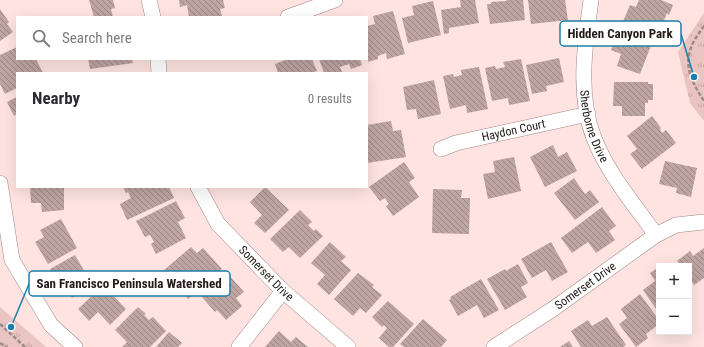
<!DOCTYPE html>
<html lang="en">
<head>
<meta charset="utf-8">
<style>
  :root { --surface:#fff; --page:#f2f2f3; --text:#2b2b33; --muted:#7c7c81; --line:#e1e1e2 }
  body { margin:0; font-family:"Roboto Condensed",sans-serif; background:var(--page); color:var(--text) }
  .controls { position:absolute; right:12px; bottom:12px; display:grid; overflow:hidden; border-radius:0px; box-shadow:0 4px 16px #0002 }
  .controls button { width:36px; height:36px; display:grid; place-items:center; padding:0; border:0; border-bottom:1px solid var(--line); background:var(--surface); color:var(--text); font:20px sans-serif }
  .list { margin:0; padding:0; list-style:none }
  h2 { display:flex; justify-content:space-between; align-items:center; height:52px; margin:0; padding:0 16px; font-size:17px }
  h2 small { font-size:13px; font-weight:400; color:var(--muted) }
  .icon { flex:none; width:22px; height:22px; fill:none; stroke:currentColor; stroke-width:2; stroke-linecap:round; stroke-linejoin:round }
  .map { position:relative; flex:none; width:704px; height:347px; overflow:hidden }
  .search { position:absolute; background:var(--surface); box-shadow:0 4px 16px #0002; left:16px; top:16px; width:352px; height:44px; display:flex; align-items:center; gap:10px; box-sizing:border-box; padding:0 14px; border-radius:0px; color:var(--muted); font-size:15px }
  .panel { position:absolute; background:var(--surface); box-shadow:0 4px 16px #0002; left:16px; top:72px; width:352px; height:116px; border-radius:0px }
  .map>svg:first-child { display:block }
</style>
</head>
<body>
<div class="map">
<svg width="704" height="347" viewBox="0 0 704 347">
  <defs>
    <pattern id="park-tufts" width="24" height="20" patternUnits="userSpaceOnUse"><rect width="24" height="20" fill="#e9c4c1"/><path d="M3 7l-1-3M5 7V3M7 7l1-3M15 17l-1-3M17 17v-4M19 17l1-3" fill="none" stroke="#c8a8a5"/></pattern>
    <pattern id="building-back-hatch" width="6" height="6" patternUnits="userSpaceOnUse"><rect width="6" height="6" fill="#bea5a2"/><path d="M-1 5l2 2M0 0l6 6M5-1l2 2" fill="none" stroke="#9a8683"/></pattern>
  </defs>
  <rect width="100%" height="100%" fill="#fee3e0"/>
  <g fill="url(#park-tufts)">
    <path d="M704 13V121L690 103 678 52Z"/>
    <path d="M0 307 46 347H0Z"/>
  </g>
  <g fill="url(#building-back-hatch)">
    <path d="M89 0H113L115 8 111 9 113 17H94Z"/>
    <path d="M179 0H223L225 8 220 9 222 16 215 17H189L187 5 180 7Z"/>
    <path d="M460 0H475L479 23 449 28V33L444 34 441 10 461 7Z"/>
    <path d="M506 0H523L525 20 490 24 487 4H491V2L507 1Z"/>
    <path d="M528 0H565L568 20 531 24Z"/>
    <path d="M639 0H661L673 5 669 15 667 13 657 38 622 24 630 5 636 7Z"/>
    <path d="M433 1 441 35 408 43 402 18 414 15 412 6Z"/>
    <path d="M0 9 9 22 7 24 13 32 0 41Z"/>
    <path d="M393 11 405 54 387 59 386 53 378 56V59L368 62 367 26 375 24 373 16Z"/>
    <path d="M619 30 652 43 640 74 617 66 621 54 611 50Z"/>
    <path d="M17 47V59H36L43 73H17V88L5 94 0 84V55Z"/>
    <path d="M559 58 564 82 546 86 547 91 532 94 526 65Z"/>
    <path d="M88 59H132L133 63 90 69Z"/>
    <path d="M288 59H312L317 71 311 73H278L275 64Z"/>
    <path d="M319 59H360L362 65 351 69 349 64 340 67 342 72 340 73H324Z"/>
    <path d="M521 59 530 101 509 105 508 98 492 101 485 68 495 66 496 69 505 67 503 62Z"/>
    <path d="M479 67 488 109 467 113 466 105 450 109 443 76 453 74 454 77 462 75 461 70Z"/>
    <path d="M434 80 441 114 418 119 416 109 407 110 403 87Z"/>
    <path d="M614 82H648V84H653V100H648V103H645V116H622V106H613Z"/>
    <path d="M17 97V114L14 116 7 102Z"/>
    <path d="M652 116 661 128 660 129 662 133 666 130 676 143 642 169 630 154 637 149 627 136Z"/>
    <path d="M391 121 393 131 401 130 406 157 367 163V125Z"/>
    <path d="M553 145 558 157 567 152 577 171 545 187 530 157Z"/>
    <path d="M514 157 521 191 488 199 483 174 495 172 493 161Z"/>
    <path d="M665 161 697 168 691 197 676 193 677 188 659 184Z"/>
    <path d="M404 162 415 178 409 182 419 197 393 216 386 206 389 204 385 198 380 201 369 187Z"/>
    <path d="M574 178 585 194 590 190 599 202 575 220 554 193Z"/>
    <path d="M30 187H64V210L42 212 41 203H31Z"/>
    <path d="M123 187H169L174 198 127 220 120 204 131 198 128 192 126 193Z"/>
    <path d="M265 187 289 210 265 233 254 223 262 215 250 202Z"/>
    <path d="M433 189 462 190 461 198H470L469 234 432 233Z"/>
    <path d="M176 201 185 218 178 222 186 238 156 254 151 244 154 242 150 235 145 237 136 221Z"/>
    <path d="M602 207 616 226 609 231 615 240 596 253 588 242 572 253 561 238Z"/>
    <path d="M300 210 312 222 308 225 314 231 316 229 323 236 300 258 289 247 283 252 270 239Z"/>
    <path d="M61 219 77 248 48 264 35 242 44 237 40 230Z"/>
    <path d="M330 242 346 257 341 261 351 270 329 295 317 284 325 275 311 263Z"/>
    <path d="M551 242 568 272 552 281 546 270 532 278 521 259Z"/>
    <path d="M191 247 197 253 203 248 222 269 188 299 174 283 170 287 160 276 165 272 163 271Z"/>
    <path d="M704 248V278L694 285 689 277V266H681L677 261 690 251 693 256Z"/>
    <path d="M75 255 93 286 72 298 63 281 58 284 50 269Z"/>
    <path d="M518 264 528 283 521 287 527 297 505 310 487 279 505 269 506 271Z"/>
    <path d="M659 267V313L643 290 655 281 650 273Z"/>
    <path d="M227 273 244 292 236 298 242 306 226 320 217 310 215 312 201 296Z"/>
    <path d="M358 273 374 285 372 287 382 295 366 313 360 308 353 316 334 299Z"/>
    <path d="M481 279 499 310 484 318 477 305 458 316 449 300 451 299 450 297Z"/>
    <path d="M103 285 126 309 110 325 98 312 89 321 78 309Z"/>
    <path d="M640 294 659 320V324L646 334 648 338 636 347 619 324 627 318 621 309Z"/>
    <path d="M388 301 414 324 393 347H389L379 338 387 328 384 325 382 327 372 317Z"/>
    <path d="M138 307 146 314 144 315 149 320 153 317 166 331 150 347H122L127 342 115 330Z"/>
    <path d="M607 317 626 345 623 347H581L571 331 588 320 592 326Z"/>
    <path d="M423 319 447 340 441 347H404L400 344Z"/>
    <path d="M279 331 291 342 296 337 308 347H265Z"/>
    <path d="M169 332 182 343 178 347H156Z"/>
    <path d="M569 341 573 347H560Z"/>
  </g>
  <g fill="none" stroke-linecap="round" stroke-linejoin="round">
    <defs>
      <g id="street">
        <path d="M149 0 153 17"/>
        <path id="s1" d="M591 0C585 44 577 95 594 138 608 174 634 204 656 235"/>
        <path d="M288 17 335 0"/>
        <path d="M158 59 159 73"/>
        <path id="s2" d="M441 149 456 143 588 114"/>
        <path d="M0 183 12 260 51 325 75 347"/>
        <path id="s3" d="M198 187 218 224 283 291 348 347"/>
        <path d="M239 347 283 291"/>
        <path id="s4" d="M494 347 553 309 656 235 676 225 704 222"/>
      </g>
    </defs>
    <use href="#street" stroke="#a08785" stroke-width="16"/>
    <g stroke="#9d8a88" stroke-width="2.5" stroke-dasharray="4 2" stroke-linecap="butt">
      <path d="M704 26C699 33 692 42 690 51 684 69 695 87 704 101"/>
      <path d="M0 324 25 347"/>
      <path d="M0 343 7 347"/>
    </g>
    <use href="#street" stroke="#fff" stroke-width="15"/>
  </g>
  <g text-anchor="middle" stroke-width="4" stroke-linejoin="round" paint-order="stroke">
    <g font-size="12" fill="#231919" stroke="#fff">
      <text dy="4" stroke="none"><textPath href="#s1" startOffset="128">Sherborne Drive</textPath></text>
      <text dy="4" stroke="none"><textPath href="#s2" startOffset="75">Haydon Court</textPath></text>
      <text dy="4" stroke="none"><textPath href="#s3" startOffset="111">Somerset Drive</textPath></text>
      <text dy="4" stroke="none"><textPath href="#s4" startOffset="110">Somerset Drive</textPath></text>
    </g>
  </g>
  <path fill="none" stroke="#1d7da9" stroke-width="1.5" d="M694 77L681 34M11 327L29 284"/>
  <g fill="#1d7da9" stroke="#fff" stroke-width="1.5">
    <circle cx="694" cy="77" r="4"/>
    <circle cx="11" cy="327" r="4"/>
  </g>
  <g fill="#fff" stroke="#1d7da9" stroke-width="1.5">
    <rect x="560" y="21" width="121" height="25" rx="4"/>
    <rect x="29" y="271" width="201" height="25" rx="4"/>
  </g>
  <g font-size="13" text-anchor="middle" font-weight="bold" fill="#231919">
    <text x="620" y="38">Hidden Canyon Park</text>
    <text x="129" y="288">San Francisco Peninsula Watershed</text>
  </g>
</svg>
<div class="controls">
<button>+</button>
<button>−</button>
</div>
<div class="search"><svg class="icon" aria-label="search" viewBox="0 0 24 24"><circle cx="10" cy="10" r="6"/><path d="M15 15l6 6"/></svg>Search here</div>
<section class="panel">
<h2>Nearby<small>0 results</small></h2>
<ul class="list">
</ul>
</section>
</div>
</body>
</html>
